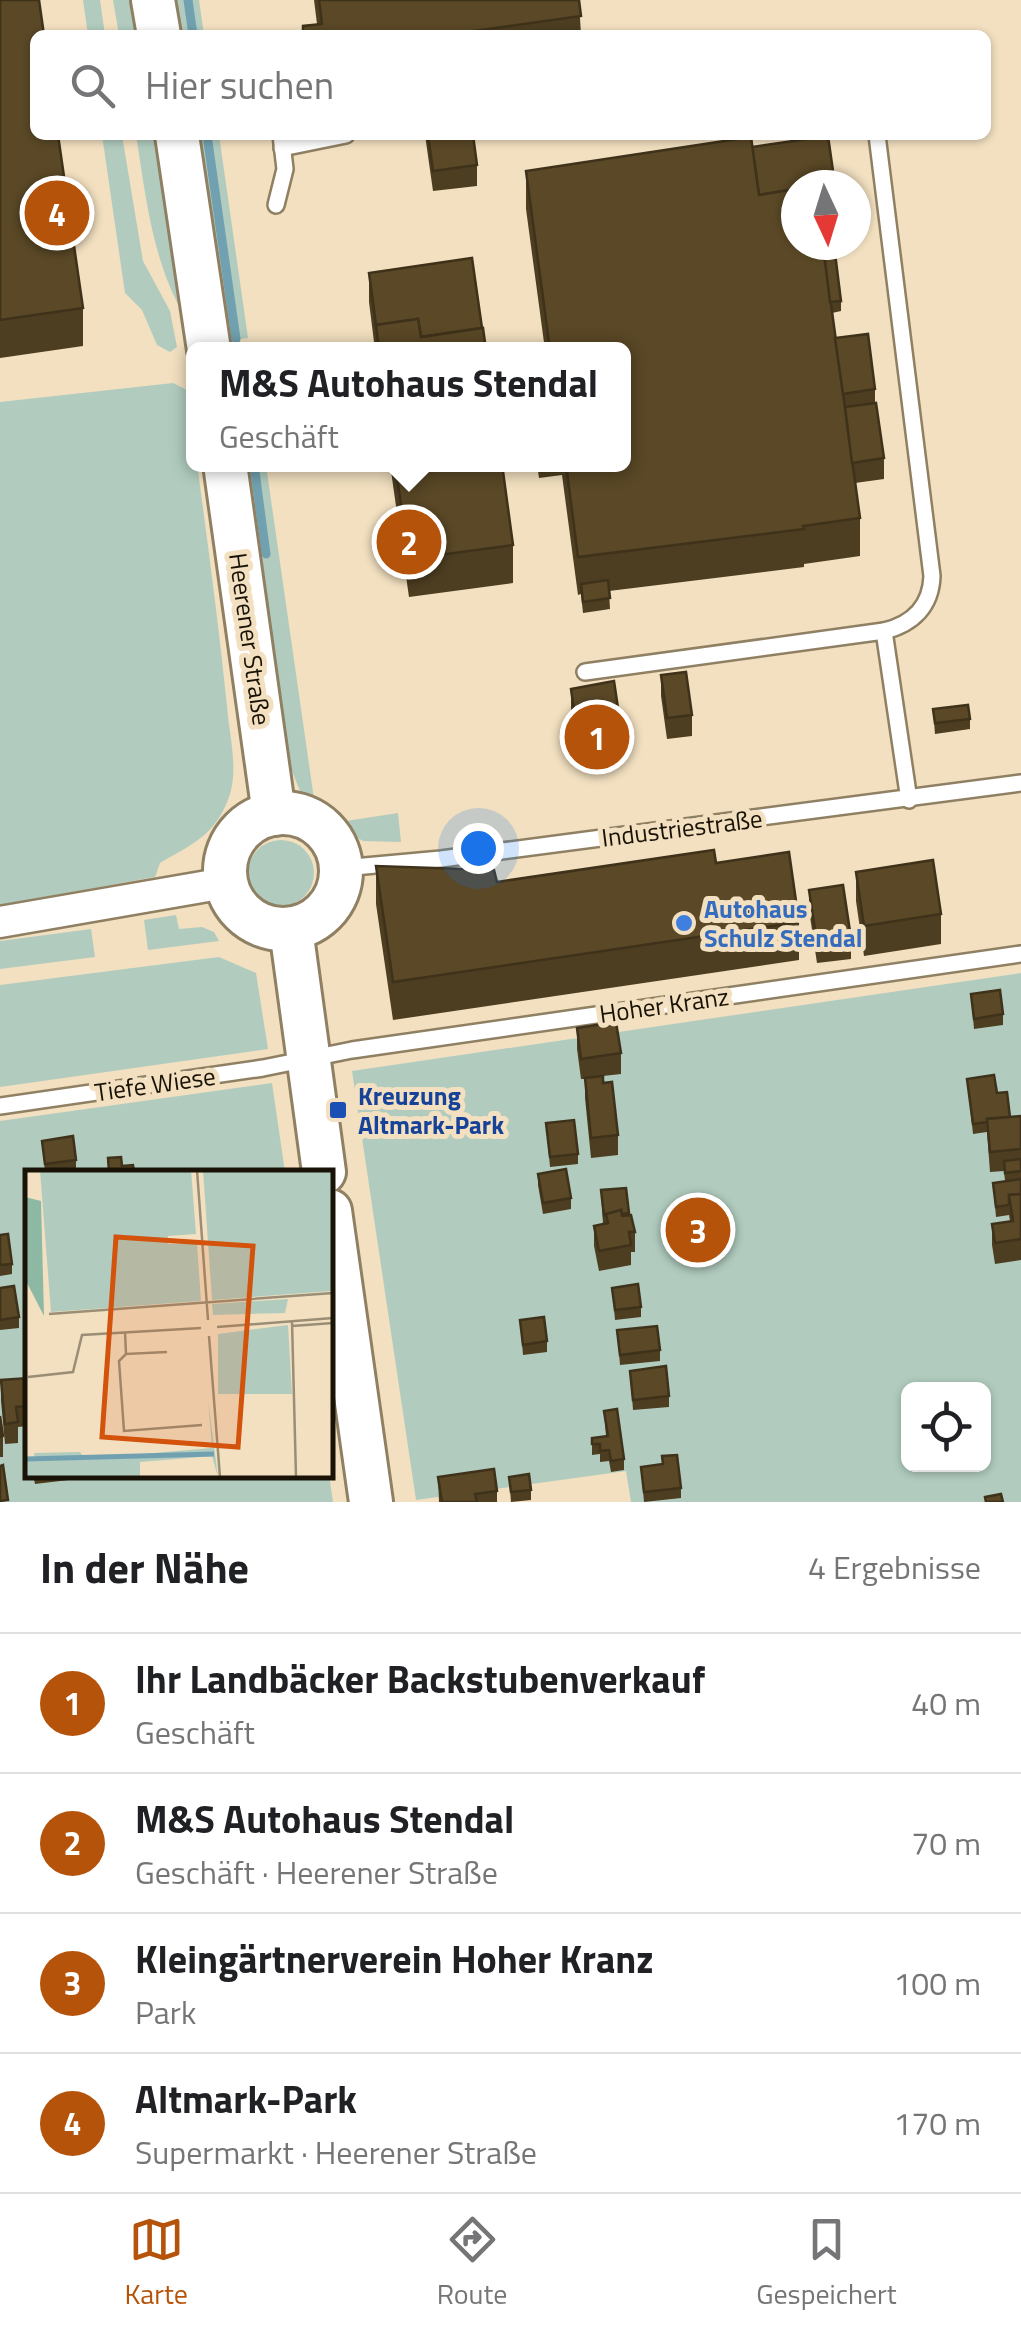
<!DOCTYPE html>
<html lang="de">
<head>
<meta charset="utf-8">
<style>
  :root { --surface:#fff; --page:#f6f6f6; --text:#202124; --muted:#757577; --line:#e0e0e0; --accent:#b45309 }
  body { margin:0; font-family:"Titillium Web",sans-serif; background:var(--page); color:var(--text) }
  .controls { position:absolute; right:30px; bottom:30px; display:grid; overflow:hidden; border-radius:15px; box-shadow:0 2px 8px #0004 }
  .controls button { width:90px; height:90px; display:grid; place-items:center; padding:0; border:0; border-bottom:2px solid var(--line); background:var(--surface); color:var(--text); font:50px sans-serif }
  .compass { position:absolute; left:781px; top:170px; width:90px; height:90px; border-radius:50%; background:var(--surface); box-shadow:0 2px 8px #0004; rotate:176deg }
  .you { position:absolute; left:478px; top:848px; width:35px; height:35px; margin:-25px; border:8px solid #fff; border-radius:50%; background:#1a73e8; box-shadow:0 0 0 15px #1a73e833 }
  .badge { display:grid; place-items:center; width:65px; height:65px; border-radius:50%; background:var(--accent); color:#fff; font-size:32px; font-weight:700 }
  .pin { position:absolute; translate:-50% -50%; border:5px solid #fff; box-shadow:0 2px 10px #0006 }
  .popup { position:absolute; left:186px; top:342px; width:445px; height:130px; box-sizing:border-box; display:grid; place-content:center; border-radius:15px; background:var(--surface); filter:drop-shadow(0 2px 8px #0005); font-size:32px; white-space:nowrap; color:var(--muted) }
  .popup b { font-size:38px; color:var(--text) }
  .popup::after { content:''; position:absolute; left:50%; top:100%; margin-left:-20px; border:20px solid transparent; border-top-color:var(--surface) }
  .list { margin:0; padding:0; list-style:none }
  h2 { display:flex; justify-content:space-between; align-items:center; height:130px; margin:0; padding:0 40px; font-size:42px }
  h2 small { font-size:32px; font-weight:400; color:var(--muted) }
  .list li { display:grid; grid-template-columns:65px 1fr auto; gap:30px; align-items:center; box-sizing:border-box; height:140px; padding:0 40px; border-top:2px solid var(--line) }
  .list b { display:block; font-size:38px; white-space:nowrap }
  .list p { margin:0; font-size:32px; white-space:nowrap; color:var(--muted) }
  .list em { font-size:32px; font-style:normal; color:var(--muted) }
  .icon { flex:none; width:55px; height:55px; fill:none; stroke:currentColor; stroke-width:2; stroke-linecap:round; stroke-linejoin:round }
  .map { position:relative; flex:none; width:1021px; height:1502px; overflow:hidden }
  .search { position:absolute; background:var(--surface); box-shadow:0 2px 8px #0004; left:30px; right:30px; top:30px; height:110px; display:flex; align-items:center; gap:25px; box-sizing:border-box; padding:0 35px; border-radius:15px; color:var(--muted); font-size:38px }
  .sheet { height:690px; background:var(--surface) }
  nav { display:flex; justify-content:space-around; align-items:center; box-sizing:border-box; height:140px; border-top:2px solid var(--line); background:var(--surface); font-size:28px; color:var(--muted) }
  nav a { display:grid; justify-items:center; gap:5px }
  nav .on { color:var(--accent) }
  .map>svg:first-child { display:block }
</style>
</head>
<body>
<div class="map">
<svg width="1021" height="1502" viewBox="0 0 1021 1502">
  <rect width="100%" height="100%" fill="#f2e0c0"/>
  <g fill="#b1ccbf" fill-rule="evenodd">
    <path d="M83 0H100L105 35H88Z"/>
    <path d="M113 0H133L141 35H119Z"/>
    <path d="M172 0H199L204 35H177Z"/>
    <path d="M102 135H122L143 261 170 311 177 347 170 352 157 345 142 310 125 293Z"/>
    <path d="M136 135H159L184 315C152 260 146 197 136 135Z"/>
    <path d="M192 135H219L248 338 227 341Z"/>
    <path d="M173 383 187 390C201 494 216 599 227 706 229 734 239 770 229 797 215 836 192 844 160 863L155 877 0 905V402Z"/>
    <path d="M239 465H266L314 799 346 821 398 813 401 842 363 841 345 831 300 791 290 766Z"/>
    <circle cx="281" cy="873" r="33"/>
    <path d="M176 915 179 929 202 927 214 932 219 941 148 950 144 920Z"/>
    <path d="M91 929 95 957 0 969V941Z"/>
    <path d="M219 957 256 973 268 1049 0 1087V985Z"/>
    <path d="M1021 973V1502H631L626 1471 416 1500 352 1071ZM908 1390H984V1464H908Z"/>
    <path d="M272 1083 285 1172H28V1474L329 1475 333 1502H0V1121Z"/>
  </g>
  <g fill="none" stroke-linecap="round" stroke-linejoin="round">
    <g stroke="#71a1b0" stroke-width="9">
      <path d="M188 0 193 35"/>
      <path d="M207 135 236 339"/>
      <path d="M254 464 266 554"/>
    </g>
    <defs>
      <g id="service">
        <path d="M877 135 932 576C931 606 913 624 884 631"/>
        <path d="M282 148 346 135"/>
        <path d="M276 205 285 169 281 135"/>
        <path d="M585 672 884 631 909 800"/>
        <path d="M343 868 441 859 1021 783"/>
        <path d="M0 1106 263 1068 352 1050 1021 954"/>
      </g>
      <path id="minor" d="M0 922 225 883"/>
      <g id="secondary">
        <path d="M153 0 159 35"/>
        <path d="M177 135 209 350"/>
        <path d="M225 464 274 814"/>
        <circle cx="283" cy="871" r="58"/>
        <path d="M291 929 324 1172"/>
        <path d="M330 1211 371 1502"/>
      </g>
    </defs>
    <use href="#service" stroke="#908063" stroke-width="20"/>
    <use href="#minor" stroke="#908063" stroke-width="35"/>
    <use href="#secondary" stroke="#908063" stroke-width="48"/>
    <use href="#service" stroke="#fff" stroke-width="15"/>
    <use href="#minor" stroke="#fff" stroke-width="30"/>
    <use href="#secondary" stroke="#fff" stroke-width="42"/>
  </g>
  <g fill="#4d3e21">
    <path d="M0 0 83 308V346L0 358Z"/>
    <path d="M314 0H579L581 35H300L303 34V26L317 24Z"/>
    <path d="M425 135H473L477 165V186L433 191Z"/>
    <path d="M752 147 796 185V245H847L834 247 841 301V311L832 313 835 338 875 389V403L884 458V479L855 483 860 518V556L804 564V567L609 591 610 609 583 613 581 594 578 595 562 475 539 478 537 464H624V350H545L526 209V171Z"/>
    <path d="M369 273 482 328 486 350H375L369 302Z"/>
    <path d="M390 464H502L513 545V583L409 597Z"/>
    <path d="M661 675 692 715V736L667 739 661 696Z"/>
    <path d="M571 689 623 742V763L579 766 571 710Z"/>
    <path d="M933 709 970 719V729L935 734Z"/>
    <path d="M716 863 799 922V960L393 1020 376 904V866L497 882Z"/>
    <path d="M856 872 941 914V944L864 956 856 901Z"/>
    <path d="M809 890 851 938V959L817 963 809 910Z"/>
    <path d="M971 994 1003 1014V1025L974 1029Z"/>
    <path d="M577 1028 621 1053V1074L603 1076 618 1135V1155L591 1158 585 1098V1079H581L577 1049Z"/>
    <path d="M967 1079 997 1093 1010 1117 1021 1116V1260L995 1264 992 1245V1224L1010 1221 1009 1215 996 1217 993 1183 1005 1181 1004 1171 990 1172 987 1132 973 1134Z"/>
    <path d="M546 1123 578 1154V1164L550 1167Z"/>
    <path d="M42 1141 76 1160V1170L45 1172Z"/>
    <path d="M538 1174 571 1198V1209L543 1214 538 1185Z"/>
    <path d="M626 1188 629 1215 635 1232V1252H631V1265L599 1271 594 1246V1226L603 1224 601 1190Z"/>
    <path d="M0 1235 12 1264V1274L0 1276Z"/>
    <path d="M0 1288 19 1317V1328L0 1330Z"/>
    <path d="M612 1288 641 1307V1317L615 1320Z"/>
    <path d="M520 1320 547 1341V1352L523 1355Z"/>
    <path d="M617 1330 660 1350V1361L620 1365Z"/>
    <path d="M630 1371 669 1396V1407L633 1410Z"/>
    <path d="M28 1378V1426L18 1427V1443L5 1444 1 1401V1380Z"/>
    <path d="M604 1411 624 1459V1470L611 1472 609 1461 600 1462V1454L592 1455V1438L606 1436Z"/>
    <path d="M0 1416 3 1436V1457H0Z"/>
    <path d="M662 1456 681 1488V1498L644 1502 641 1467 662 1464Z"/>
    <path d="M33 1474H77V1479L35 1484Z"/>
    <path d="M438 1477 497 1491V1502H439Z"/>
    <path d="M509 1477 531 1490V1500L511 1502Z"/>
  </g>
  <g fill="#5a4826" stroke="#3f321b" stroke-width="2.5">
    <path d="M0 0H39L44 35H35V135H58L83 308 0 320Z"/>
    <path d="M319 0H579L581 16 446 35H300L303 34V26L322 24Z"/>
    <path d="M428 135H473L477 165 433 171Z"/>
    <path d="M828 136 835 185H796V189L759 195 752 147Z"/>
    <path d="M751 137 759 195 796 189V245H823L860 518 803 526 804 529 578 557 566 464H624V350H550L526 171Z"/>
    <path d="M823 245H834L841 301 830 302Z"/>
    <path d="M472 258 482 328 421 337 418 319 376 325 369 273Z"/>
    <path d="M418 319 421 337 483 328 486 350H379L376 325Z"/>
    <path d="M868 334 875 389 843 394 835 338Z"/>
    <path d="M876 403 884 458 852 463 845 407Z"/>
    <path d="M395 464H502L513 545 409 559Z"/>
    <path d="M539 464H562V465L539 468Z"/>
    <path d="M608 580 610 598 583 602 581 584Z"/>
    <path d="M686 672 692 715 667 718 661 675Z"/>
    <path d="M614 681 623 742 579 746 571 689Z"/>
    <path d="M968 705 970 719 935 723 933 709Z"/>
    <path d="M714 850 716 863 789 852 799 922 393 982 376 866 494 870 497 882Z"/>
    <path d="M933 860 941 914 864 926 856 872Z"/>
    <path d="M843 885 851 938 817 943 809 890Z"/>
    <path d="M1000 990 1003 1014 974 1019 971 994Z"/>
    <path d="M616 1022 621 1053 581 1059 577 1028Z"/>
    <path d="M994 1075 997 1093 1007 1092 1010 1117 987 1119V1122L973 1124 967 1079Z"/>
    <path d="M603 1076V1083L612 1082 618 1135 591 1138 585 1078Z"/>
    <path d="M1021 1116V1149L990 1152 987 1119Z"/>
    <path d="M574 1120 578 1154 550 1157 546 1123Z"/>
    <path d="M73 1136 76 1160 45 1164 42 1141Z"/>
    <path d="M121 1157 122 1166 133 1165 134 1172H109L108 1158Z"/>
    <path d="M1021 1159V1171L1005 1173 1004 1161Z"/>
    <path d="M566 1169 571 1198 543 1203 538 1174Z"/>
    <path d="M1021 1179V1194L1009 1195V1205L996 1207 993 1183Z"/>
    <path d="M626 1188 629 1213 621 1214V1210L604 1216 601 1190Z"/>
    <path d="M1021 1194V1239L995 1243 992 1224 1013 1221 1009 1195Z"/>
    <path d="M621 1210 622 1216 631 1215 635 1232H629L631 1245 599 1251 594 1226 608 1223 606 1214Z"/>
    <path d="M8 1234 12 1264 0 1265V1235Z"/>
    <path d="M638 1284 641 1307 615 1310 612 1288Z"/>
    <path d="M14 1286 19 1317 0 1320V1288Z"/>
    <path d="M544 1317 547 1341 523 1345 520 1320Z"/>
    <path d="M657 1326 660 1350 620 1355 617 1330Z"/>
    <path d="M666 1366 669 1396 633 1400 630 1371Z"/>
    <path d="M28 1378V1406L16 1407 18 1422 5 1424 1 1380Z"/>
    <path d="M617 1409 624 1459 611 1461 609 1450 600 1451V1444H592V1438L608 1436 604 1411Z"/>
    <path d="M0 1416 3 1436 0 1437Z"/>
    <path d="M677 1455 681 1488 644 1492 641 1467 663 1464 662 1456Z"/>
    <path d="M3 1465 8 1500 0 1501V1466Z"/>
    <path d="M494 1469 497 1491 475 1494 477 1502H442L438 1477Z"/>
    <path d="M529 1474 531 1490 511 1492 509 1477Z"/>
    <path d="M1001 1494 1003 1502H986L985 1497Z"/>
  </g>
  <circle fill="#3f7fe0" stroke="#f2e0c0" stroke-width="4" cx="684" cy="923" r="10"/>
  <rect fill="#1a4fb4" stroke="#f2e0c0" stroke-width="4" x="328" y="1100" width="20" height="20" rx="5"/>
  <g text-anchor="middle" stroke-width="10" stroke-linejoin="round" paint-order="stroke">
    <g font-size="25" fill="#191207" stroke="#f2e0c0">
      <text transform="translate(250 639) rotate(82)" y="9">Heerener Straße</text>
      <text transform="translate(682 828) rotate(-7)" y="9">Industriestraße</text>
      <text transform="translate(664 1005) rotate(-8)" y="9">Hoher Kranz</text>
      <text transform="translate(155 1084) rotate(-8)" y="9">Tiefe Wiese</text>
    </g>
    <g font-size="25" font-weight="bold" fill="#366cbe" stroke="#f2e0c0" text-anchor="start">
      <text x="704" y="918">Autohaus<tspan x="704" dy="29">Schulz Stendal</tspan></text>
    </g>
    <g font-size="25" font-weight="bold" fill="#164399" stroke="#f2e0c0" text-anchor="start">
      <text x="358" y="1105">Kreuzung<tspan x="358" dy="29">Altmark-Park</tspan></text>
    </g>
  </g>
  <g transform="translate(25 1170)">
    <rect width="308" height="308" fill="#f2e0c0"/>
    <path d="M15 0H166L171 64 143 66V74L172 73 176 131 26 142ZM178 0H307V121L187 130ZM263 129 260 143 188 145 187 134ZM263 155 267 224H193V164ZM183 229 193 307 187 286 115 292V307H0V288L10 290 9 283 55 282 60 289 187 278Z" fill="#b1ccbf"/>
    <path d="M0 27 16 31 19 146 0 109Z" fill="#8db9a4"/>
    <path fill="none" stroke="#71a1b0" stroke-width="5" d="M0 289 189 284"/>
    <path fill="none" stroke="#9b8e76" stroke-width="2.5" d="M172 0 183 150M24 144 308 123M267 151 271 307M267 156 308 153M192 157 308 148M100 162 101 184 142 182M184 166 195 307M101 184 94 191 99 261 177 255M3 207 48 202 57 165 176 158"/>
    <path fill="#d3520c" fill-opacity="0.15" stroke="#d3520c" stroke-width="5" d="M91 67 228 76 213 277 77 267Z"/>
    <rect width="308" height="308" fill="none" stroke="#191207" stroke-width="5"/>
  </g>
</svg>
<div class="controls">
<button><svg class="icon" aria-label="locate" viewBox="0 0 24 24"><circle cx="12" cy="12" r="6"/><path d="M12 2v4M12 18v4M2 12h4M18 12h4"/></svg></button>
</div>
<svg class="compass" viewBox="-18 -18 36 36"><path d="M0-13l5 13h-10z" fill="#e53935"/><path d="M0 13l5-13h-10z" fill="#757577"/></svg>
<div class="you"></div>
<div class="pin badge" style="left:597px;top:737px">1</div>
<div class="pin badge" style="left:409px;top:542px">2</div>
<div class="popup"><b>M&amp;S Autohaus Stendal</b>Geschäft</div>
<div class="pin badge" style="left:698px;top:1230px">3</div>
<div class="pin badge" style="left:57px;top:213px">4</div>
<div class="search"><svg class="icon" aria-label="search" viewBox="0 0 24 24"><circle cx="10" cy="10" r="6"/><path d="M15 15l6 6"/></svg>Hier suchen</div>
</div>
<section class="sheet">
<h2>In der Nähe<small>4 Ergebnisse</small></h2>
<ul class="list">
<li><span class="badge">1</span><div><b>Ihr Landbäcker Backstubenverkauf</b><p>Geschäft</p></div><em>40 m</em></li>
<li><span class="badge">2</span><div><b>M&amp;S Autohaus Stendal</b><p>Geschäft · Heerener Straße</p></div><em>70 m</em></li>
<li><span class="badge">3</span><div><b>Kleingärtnerverein Hoher Kranz</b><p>Park</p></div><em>100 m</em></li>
<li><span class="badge">4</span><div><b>Altmark-Park</b><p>Supermarkt · Heerener Straße</p></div><em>170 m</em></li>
</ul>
</section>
<nav>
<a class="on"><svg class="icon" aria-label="map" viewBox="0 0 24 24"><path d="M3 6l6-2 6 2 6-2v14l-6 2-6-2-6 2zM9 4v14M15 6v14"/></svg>Karte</a>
<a><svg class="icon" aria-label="directions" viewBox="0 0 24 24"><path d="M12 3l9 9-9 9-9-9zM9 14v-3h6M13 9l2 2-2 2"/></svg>Route</a>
<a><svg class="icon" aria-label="saved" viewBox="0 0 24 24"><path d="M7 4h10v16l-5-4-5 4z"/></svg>Gespeichert</a>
</nav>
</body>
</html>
